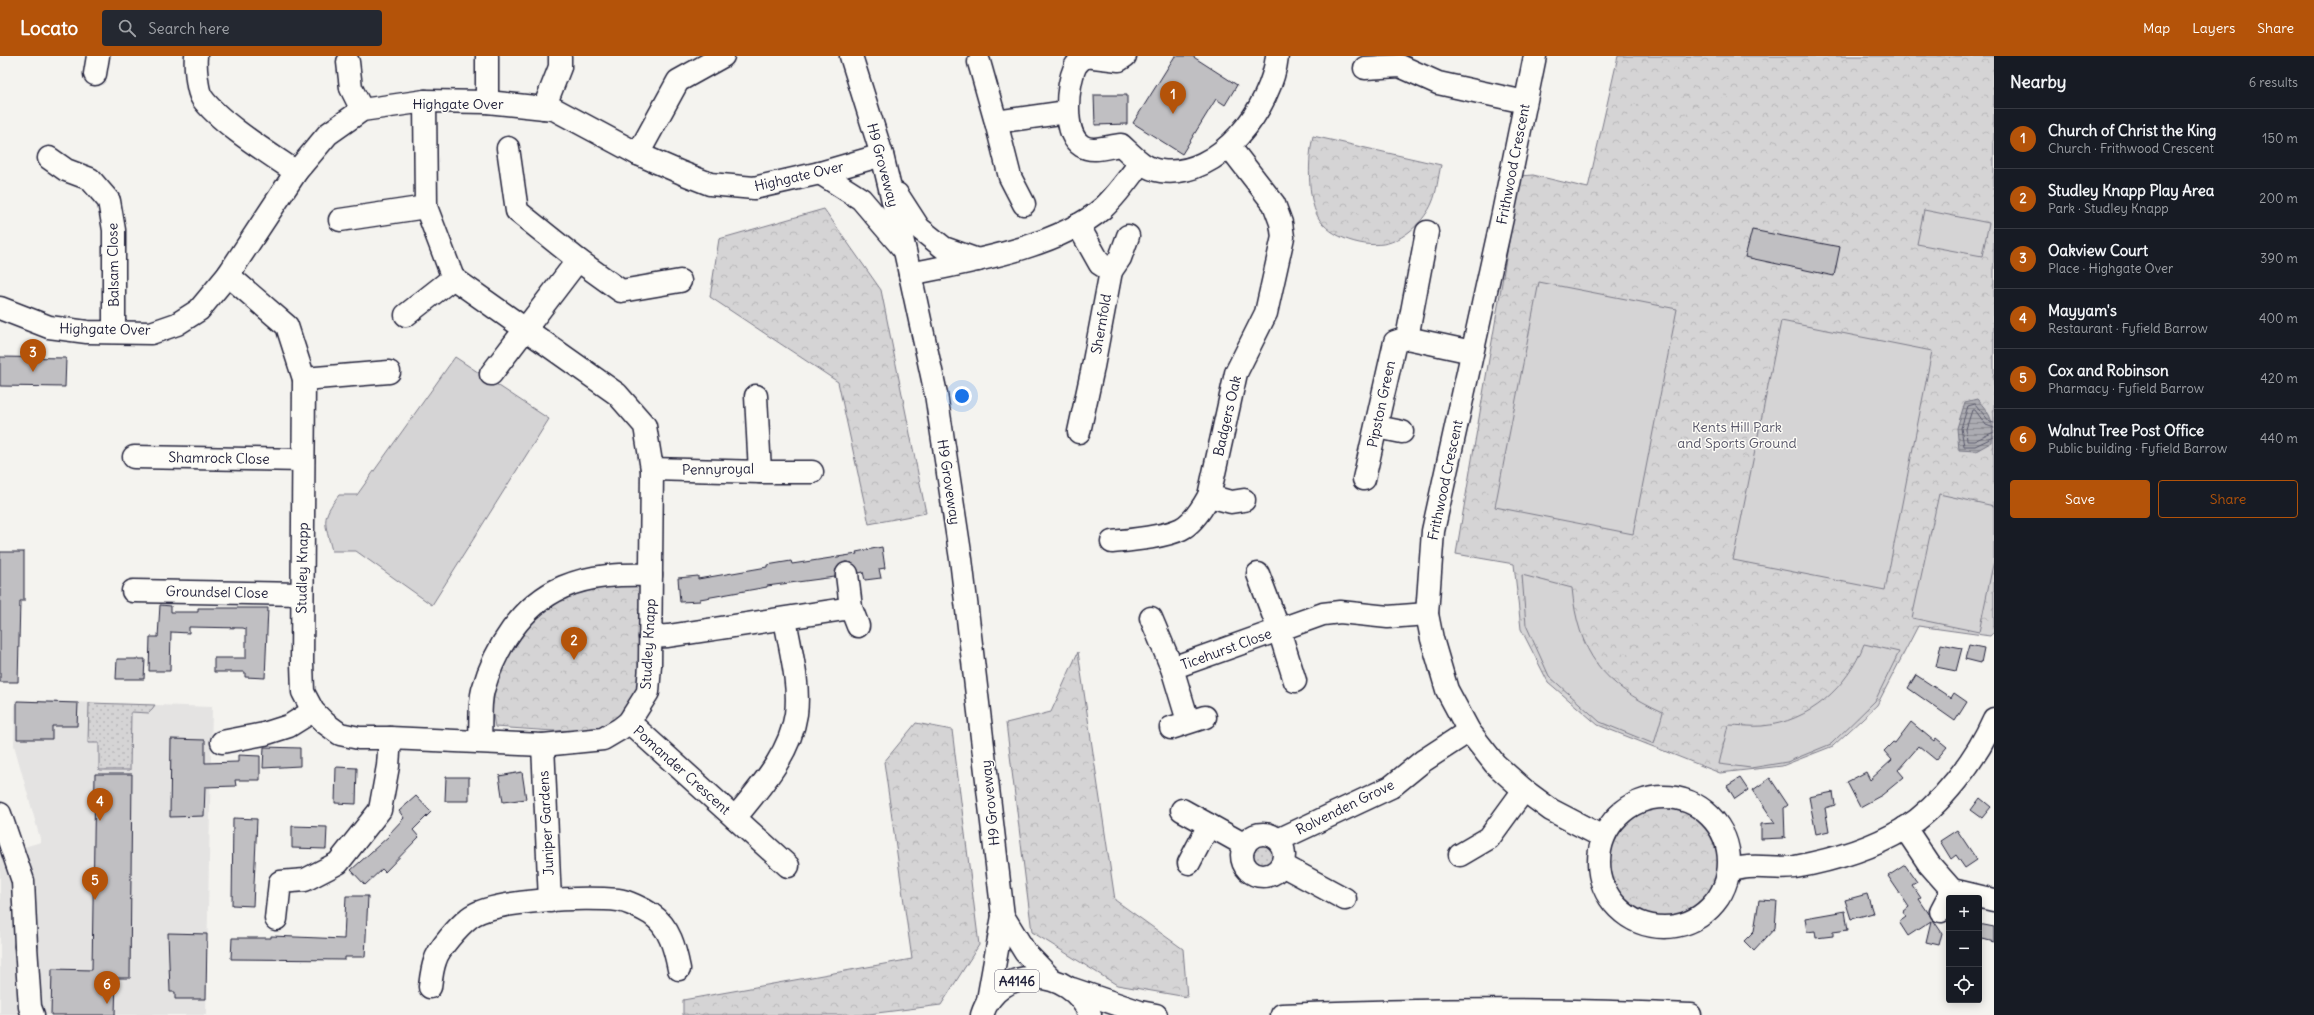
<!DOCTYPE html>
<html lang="en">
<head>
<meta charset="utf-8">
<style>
  :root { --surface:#171b24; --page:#242831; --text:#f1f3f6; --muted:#9ea1a6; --line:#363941; --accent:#b45309 }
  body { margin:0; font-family:Delius,sans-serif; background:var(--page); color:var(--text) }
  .controls { position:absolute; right:12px; bottom:12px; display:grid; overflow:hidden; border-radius:4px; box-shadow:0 2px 10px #0003 }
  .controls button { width:36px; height:36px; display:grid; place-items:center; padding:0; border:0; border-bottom:1px solid var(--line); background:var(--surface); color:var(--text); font:20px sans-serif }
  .you { position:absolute; left:962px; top:340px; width:14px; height:14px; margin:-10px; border:3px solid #fff; border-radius:50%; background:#1a73e8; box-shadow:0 0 0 6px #1a73e833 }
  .badge { display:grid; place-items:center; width:26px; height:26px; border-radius:50%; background:var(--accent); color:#fff; font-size:13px; font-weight:700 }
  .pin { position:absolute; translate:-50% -33px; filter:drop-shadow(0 1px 2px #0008) }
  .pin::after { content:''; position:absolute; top:21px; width:14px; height:12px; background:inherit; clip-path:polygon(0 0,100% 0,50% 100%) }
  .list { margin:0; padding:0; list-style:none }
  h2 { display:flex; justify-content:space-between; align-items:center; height:52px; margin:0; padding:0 16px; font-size:17px }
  h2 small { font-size:13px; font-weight:400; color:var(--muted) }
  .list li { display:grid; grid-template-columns:26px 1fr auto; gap:12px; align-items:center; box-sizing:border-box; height:60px; padding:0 16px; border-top:1px solid var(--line) }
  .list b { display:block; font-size:15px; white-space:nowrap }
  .list p { margin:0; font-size:13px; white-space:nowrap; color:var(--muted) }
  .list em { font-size:13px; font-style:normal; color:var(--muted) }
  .actions { display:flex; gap:8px; padding:12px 16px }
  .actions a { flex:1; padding:9px 0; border:1px solid var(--accent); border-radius:4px; text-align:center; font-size:14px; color:var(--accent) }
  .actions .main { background:var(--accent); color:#fff }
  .icon { flex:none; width:22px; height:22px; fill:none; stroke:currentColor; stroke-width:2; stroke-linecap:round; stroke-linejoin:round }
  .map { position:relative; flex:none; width:1994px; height:959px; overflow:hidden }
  header { display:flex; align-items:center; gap:24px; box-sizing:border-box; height:56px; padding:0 20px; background:var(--accent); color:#fff }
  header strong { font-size:19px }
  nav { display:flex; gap:22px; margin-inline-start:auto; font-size:14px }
  .search { width:280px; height:36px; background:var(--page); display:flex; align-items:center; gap:10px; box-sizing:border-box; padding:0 14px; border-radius:4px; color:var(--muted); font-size:15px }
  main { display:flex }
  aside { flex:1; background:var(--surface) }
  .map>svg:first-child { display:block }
</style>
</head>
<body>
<header>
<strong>Locato</strong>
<div class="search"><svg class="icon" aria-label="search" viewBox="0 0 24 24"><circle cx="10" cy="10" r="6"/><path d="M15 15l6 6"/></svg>Search here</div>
<nav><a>Map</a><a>Layers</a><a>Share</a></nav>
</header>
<main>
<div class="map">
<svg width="1994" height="959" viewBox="0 0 1994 959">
  <defs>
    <pattern id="grass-dots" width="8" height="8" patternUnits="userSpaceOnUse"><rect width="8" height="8" fill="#d5d4d5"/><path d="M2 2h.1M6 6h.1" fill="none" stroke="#b7b6b8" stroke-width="1.8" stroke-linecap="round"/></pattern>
    <pattern id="forest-crowns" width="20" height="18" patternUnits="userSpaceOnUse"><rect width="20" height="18" fill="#d5d4d5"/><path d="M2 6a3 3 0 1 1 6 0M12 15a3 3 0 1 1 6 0" fill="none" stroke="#b7b6b8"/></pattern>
    <pattern id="water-rules" width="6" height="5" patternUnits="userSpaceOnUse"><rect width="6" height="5" fill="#acacb2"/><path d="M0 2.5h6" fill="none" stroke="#8c8c92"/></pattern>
  </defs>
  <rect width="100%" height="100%" fill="#f4f3ef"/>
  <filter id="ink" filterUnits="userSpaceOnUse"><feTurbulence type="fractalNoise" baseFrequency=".025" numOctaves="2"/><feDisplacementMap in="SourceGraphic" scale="8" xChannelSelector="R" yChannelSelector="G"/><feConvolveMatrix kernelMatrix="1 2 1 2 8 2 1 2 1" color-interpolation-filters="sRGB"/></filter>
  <g filter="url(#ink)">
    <path fill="#e4e3e2" d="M15 644 212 651 206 959H0V798L41 786 14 689Z"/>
    <g fill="url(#grass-dots)" stroke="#7c7b88">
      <path d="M89 647 155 649 149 657 131 656 130 714H99V687H88Z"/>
      <circle cx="1263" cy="799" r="14"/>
    </g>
    <g fill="url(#forest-crowns)" stroke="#7c7b88">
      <path d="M1618 0H1994V576L1990 580 1918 570 1877 649 1833 690 1782 710 1720 717 1598 669 1548 626 1521 573 1514 508 1456 498 1520 120 1533 119 1588 132Z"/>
      <path d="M1313 80 1441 109C1438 121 1437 136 1432 147 1425 164 1406 182 1388 187 1366 193 1329 182 1318 161 1307 141 1308 102 1313 80Z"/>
      <path d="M824 153 881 234 926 457 869 468 838 326 710 241 719 183Z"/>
      <path d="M647 527 644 621 620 664 599 674 553 675 495 671 492 653 497 619 530 562 585 529Z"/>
      <path d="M1078 596 1115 844 1183 893 1187 941 1117 929 1032 876 1006 667 1051 656Z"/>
      <path d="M916 667 952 674 979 889 941 949 861 959H683V944L912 903 884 706Z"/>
      <circle cx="1665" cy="806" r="56"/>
    </g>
    <g fill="#d5d4d5" stroke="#7c7b88">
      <path d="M1924 154 1989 167 1982 200 1917 188Z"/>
      <path d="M1539 226 1677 253 1633 478 1495 451Z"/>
      <path d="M1781 265 1932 295 1885 534 1733 504Z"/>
      <path d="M455 301 549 363 432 549 356 495H332C325 466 320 463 339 439H357Z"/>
      <path d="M1939 438 1994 450V504L1979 576 1912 562Z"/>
      <path d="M1522 519 1572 532C1578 597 1603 629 1663 656L1654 688 1600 666 1549 620 1526 569Z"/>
      <path d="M1864 588 1899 596 1875 645 1831 688 1787 706 1751 712 1719 708 1728 669C1739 669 1751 671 1762 670 1809 666 1848 631 1864 588Z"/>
    </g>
    <path fill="url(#water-rules)" stroke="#757582" d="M1977 343C1991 359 1994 364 1992 386L1976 395 1959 394 1957 372 1965 346Z"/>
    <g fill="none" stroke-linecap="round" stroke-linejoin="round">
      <g stroke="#59596b" stroke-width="1">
        <path d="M1994 367 1990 366 1975 348 1968 350 1961 372 1964 390H1975L1994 381"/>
        <path d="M1994 372 1986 369 1975 354H1972L1966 373 1967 385H1974L1994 376"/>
      </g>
    </g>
    <g fill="#c0bfc2" stroke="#22223b">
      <path d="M1175 0H1192L1237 29 1225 49 1216 43 1182 98 1133 67Z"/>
      <path d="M1094 39H1127V68L1095 69Z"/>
      <path d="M1752 174 1840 191 1834 220 1745 201Z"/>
      <path d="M0 301 66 302 65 331 0 330Z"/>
      <path d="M882 491 885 512 879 513 881 522 865 524 863 516 859 517 852 507 845 506 836 513 835 521 767 530V531L700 543V545L680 546 678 522 698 520V523L767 511V509L791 505 792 508 857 498 856 496Z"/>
      <path d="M0 496H24V545H20L18 626H0Z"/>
      <path d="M160 549 171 550V556H198V552H268L265 622 245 621V616H214V602H246V573L243 572 189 571V577L171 576 170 615H149L150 581H158Z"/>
      <path d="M1941 588 1962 592 1956 615 1936 611Z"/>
      <path d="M1969 589 1984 592 1981 607 1965 603Z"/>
      <path d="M117 603H145L144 623H116Z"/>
      <path d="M1916 619 1951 642 1954 637 1967 646 1955 665 1908 632Z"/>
      <path d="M17 645 78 647 77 670H52V683H17Z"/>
      <path d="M1911 666 1934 685 1936 682 1947 691 1936 704 1919 690 1898 714 1904 721 1882 739 1860 751 1847 726 1866 716 1870 724 1892 704 1884 695 1893 686 1895 687Z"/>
      <path d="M171 683 205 684V707L238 706V699L260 700V724H235L236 730 205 731 204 760 170 761Z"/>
      <path d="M264 691 300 692V710L263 712Z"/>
      <path d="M336 711 357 712 356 748 335 747Z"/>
      <path d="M522 716 526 743 503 746 499 720Z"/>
      <path d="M95 718H132L130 922H116L115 959H51L52 913 92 914Z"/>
      <path d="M446 721H469V745H445Z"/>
      <path d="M1740 722 1748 734 1735 743 1727 730Z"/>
      <path d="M1770 722 1788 749 1784 752 1785 782 1783 780V782L1761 783V768L1775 767 1753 734Z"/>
      <path d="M1833 736 1835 749 1825 752 1829 775 1816 778 1809 741Z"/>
      <path d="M416 740 431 756 413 774 419 781 385 816 382 813 365 829 351 814 389 780 388 779 404 762 399 755Z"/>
      <path d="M1980 742 1991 751 1982 762 1971 754Z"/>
      <path d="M233 762 257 763 253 850 232 849Z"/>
      <path d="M292 770 327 771 326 793 292 792Z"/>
      <path d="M1957 774 1977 804 1965 812 1956 799 1951 803 1940 785Z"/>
      <path d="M1905 809 1917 826 1912 829 1921 842 1919 843 1942 877 1939 889 1926 886 1931 865 1908 880 1899 866 1906 861 1903 856 1909 851 1888 820Z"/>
      <path d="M1867 838 1873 857 1851 863 1845 844Z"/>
      <path d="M346 840H368L365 901H345V904L231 903 232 882H271V880L344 883Z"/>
      <path d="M1759 844 1777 845 1775 872 1754 895 1744 885 1754 875Z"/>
      <path d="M1845 855 1848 874 1833 876V880L1816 882 1815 875 1807 876 1805 862Z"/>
      <path d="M1979 868 1994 871V886L1979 882Z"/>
      <path d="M168 877 207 878 206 943H175V936H170Z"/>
    </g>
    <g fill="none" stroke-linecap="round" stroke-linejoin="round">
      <defs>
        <g id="minor">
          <path d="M196 0C195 9 197 35 202 42 220 67 270 98 296 116"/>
          <path d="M851 0 882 99 905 195 936 338 961 503 1003 860 988 944"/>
          <path d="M1125 0 1119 4 1085 0C1082 3 1077 7 1075 11 1067 30 1062 78 1082 90 1093 97 1109 90 1121 89 1133 100 1144 113 1161 115 1219 123 1272 51 1277 0"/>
          <path d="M1535 0 1502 162 1433 475 1427 558 1432 583 1447 634 1469 675 1495 708 1524 734 1551 754 1603 781"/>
          <path d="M348 6 351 32 362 54"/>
          <path d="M979 6 996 66 1067 56"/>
          <path d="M1365 12 1400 10 1438 27 1525 46"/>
          <path d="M95 18 98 0"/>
          <path d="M487 46V0"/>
          <path d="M544 52 560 11V0"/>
          <path d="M996 66 1010 121 1024 148"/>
          <path d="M508 92 517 155 578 204 621 235 680 225"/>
          <path d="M638 98 678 25 723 0"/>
          <path d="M49 102 66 114 90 123 109 145 114 174V275"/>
          <path d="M820 117 861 143 902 191"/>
          <path d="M897 138 919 172 944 192 978 204"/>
          <path d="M340 164 426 151"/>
          <path d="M1078 169 1100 208 1111 215 1092 316 1079 376"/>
          <path d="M1111 215 1120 202 1128 180"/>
          <path d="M910 218C968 206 1057 192 1103 152 1117 139 1129 122 1140 107"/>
          <path d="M228 219 287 270 304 323 302 607 303 636 313 655 325 667 340 678 359 682H390L543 689 603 683 620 673 629 666 648 636 650 609 652 413 645 370 617 338 453 222 426 151 425 45"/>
          <path d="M0 252 49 271 87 276 151 277 177 268 199 254 228 219 296 116 328 78 362 54 425 45 487 46 554 53 638 98 682 117 710 128 754 132 820 117 882 99"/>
          <path d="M406 259 453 222"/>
          <path d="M1407 282 1472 296"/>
          <path d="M491 318 578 204"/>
          <path d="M304 323 389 316"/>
          <path d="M1377 371 1402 376"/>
          <path d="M134 401 303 404"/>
          <path d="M652 413 760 416 756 340"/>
          <path d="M760 416H812"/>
          <path d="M1364 423 1395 286 1407 282 1427 176"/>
          <path d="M1209 440 1231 446 1244 444"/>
          <path d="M1112 486C1131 484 1165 481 1181 473 1193 467 1203 451 1209 440L1236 317 1266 257 1283 181 1281 167 1274 148 1229 90"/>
          <path d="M847 518 851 552 858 570"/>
          <path d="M1258 518 1279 574 1295 625"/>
          <path d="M133 535 301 538"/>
          <path d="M1151 562 1172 612 1188 665"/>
          <path d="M650 581 668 580 851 552"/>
          <path d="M1172 612 1323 558 1340 556 1388 561 1427 558"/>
          <path d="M629 666 788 810"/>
          <path d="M1171 672 1205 661"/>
          <path d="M480 685C481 669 479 649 483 634 495 592 522 549 563 531 591 519 621 518 651 519"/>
          <path d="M222 686 264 678 289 670 313 655"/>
          <path d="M543 689 550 845"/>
          <circle cx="1664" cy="806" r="65"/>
          <path d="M1182 754 1245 789"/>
          <path d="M0 758 23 825 26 890"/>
          <path d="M735 762C760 731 790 699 796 658 800 627 790 593 785 563"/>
          <path d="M1905 772 1929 808 1952 834 1994 844"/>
          <circle cx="1263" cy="799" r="21"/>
          <path d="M1278 784 1391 731 1423 705 1469 675"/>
          <path d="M1460 799 1489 782 1524 734"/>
          <path d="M1189 807 1209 769"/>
          <path d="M1282 809 1345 843"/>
          <path d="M1729 816C1748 806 1774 814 1795 811 1833 804 1871 793 1904 773 1941 750 1977 702 1994 663"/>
          <path d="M1941 855 1952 834"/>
          <path d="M1003 860 1025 896 1051 923"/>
          <path d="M276 863 280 826 305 824 338 807 380 754 388 710 390 682"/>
          <path d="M430 931C431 923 432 913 435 905 438 893 459 870 469 862 490 843 588 841 618 844 627 845 643 853 651 858 670 871 675 893 679 913"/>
        </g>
        <g id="highway">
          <path d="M26 890 30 951 33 959"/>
          <path d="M1072 933 1140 956 1156 959"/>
          <path d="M982 959C998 908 1071 910 1090 959"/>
          <path d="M1282 959C1418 953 1554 952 1690 959"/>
        </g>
      </defs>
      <use href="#minor" stroke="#22223b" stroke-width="25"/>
      <use href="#highway" stroke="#22223b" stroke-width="25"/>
      <use href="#minor" stroke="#fdfcf7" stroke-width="22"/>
      <use href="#highway" stroke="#fdfcf7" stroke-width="22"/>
    </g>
  </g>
  <g text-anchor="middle" stroke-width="3" stroke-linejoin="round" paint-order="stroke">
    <rect fill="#fdfcf7" stroke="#646373" stroke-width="1" x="995" y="914" width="44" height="22" rx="3"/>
    <g font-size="13" font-weight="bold" fill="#22223b">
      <text x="1017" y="930">A4146</text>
    </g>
    <g font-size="14" fill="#22223b" stroke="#fdfcf7">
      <text x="458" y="53">Highgate Over</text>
      <text transform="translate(1513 108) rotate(-79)" y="5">Frithwood Crescent</text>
      <text transform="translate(883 109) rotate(75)" y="5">H9 Groveway</text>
      <text transform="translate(799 120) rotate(-13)" y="5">Highgate Over</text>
      <text transform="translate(113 209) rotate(-91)" y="5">Balsam Close</text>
      <text transform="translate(1101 268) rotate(-80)" y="5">Shernfold</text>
      <text transform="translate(105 273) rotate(1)" y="5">Highgate Over</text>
      <text transform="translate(1381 348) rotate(-78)" y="5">Pipston Green</text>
      <text transform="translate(1227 360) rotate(-77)" y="5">Badgers Oak</text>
      <text transform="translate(219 402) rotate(1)" y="5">Shamrock Close</text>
      <text transform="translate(718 413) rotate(-1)" y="5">Pennyroyal</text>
      <text transform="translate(1445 424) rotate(-78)" y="5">Frithwood Crescent</text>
      <text transform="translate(949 426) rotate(81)" y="5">H9 Groveway</text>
      <text transform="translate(302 512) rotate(-89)" y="5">Studley Knapp</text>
      <text transform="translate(217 536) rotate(1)" y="5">Groundsel Close</text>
      <text transform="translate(648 588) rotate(-87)" y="5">Studley Knapp</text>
      <text transform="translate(1226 593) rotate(-20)" y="5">Ticehurst Close</text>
      <text transform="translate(682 714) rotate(42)" y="5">Pomander Crescent</text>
      <text transform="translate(990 747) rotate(-96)" y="5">H9 Groveway</text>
      <text transform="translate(1345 751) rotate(-26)" y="5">Rolvenden Grove</text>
      <text transform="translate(546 767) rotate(-93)" y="5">Juniper Gardens</text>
    </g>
    <g font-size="14" fill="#585769" stroke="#fdfcf7">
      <text x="1737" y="376">Kents Hill Park<tspan x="1737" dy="16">and Sports Ground</tspan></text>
    </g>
  </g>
</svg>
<div class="controls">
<button>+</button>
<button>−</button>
<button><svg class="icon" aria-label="locate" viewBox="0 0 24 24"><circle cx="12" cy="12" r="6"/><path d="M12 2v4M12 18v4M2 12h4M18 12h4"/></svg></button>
</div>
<div class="you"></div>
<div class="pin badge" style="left:1173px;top:58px">1</div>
<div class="pin badge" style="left:574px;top:604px">2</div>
<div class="pin badge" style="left:33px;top:316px">3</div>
<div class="pin badge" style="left:100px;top:765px">4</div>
<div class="pin badge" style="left:95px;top:844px">5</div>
<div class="pin badge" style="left:107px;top:948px">6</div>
</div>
<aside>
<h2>Nearby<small>6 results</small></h2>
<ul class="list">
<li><span class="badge">1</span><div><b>Church of Christ the King</b><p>Church · Frithwood Crescent</p></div><em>150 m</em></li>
<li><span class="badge">2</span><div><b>Studley Knapp Play Area</b><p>Park · Studley Knapp</p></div><em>200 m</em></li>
<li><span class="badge">3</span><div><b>Oakview Court</b><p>Place · Highgate Over</p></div><em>390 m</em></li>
<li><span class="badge">4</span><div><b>Mayyam's</b><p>Restaurant · Fyfield Barrow</p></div><em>400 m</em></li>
<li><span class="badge">5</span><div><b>Cox and Robinson</b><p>Pharmacy · Fyfield Barrow</p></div><em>420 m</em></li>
<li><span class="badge">6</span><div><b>Walnut Tree Post Office</b><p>Public building · Fyfield Barrow</p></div><em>440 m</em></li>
</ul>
<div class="actions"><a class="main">Save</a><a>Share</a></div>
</aside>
</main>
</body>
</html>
